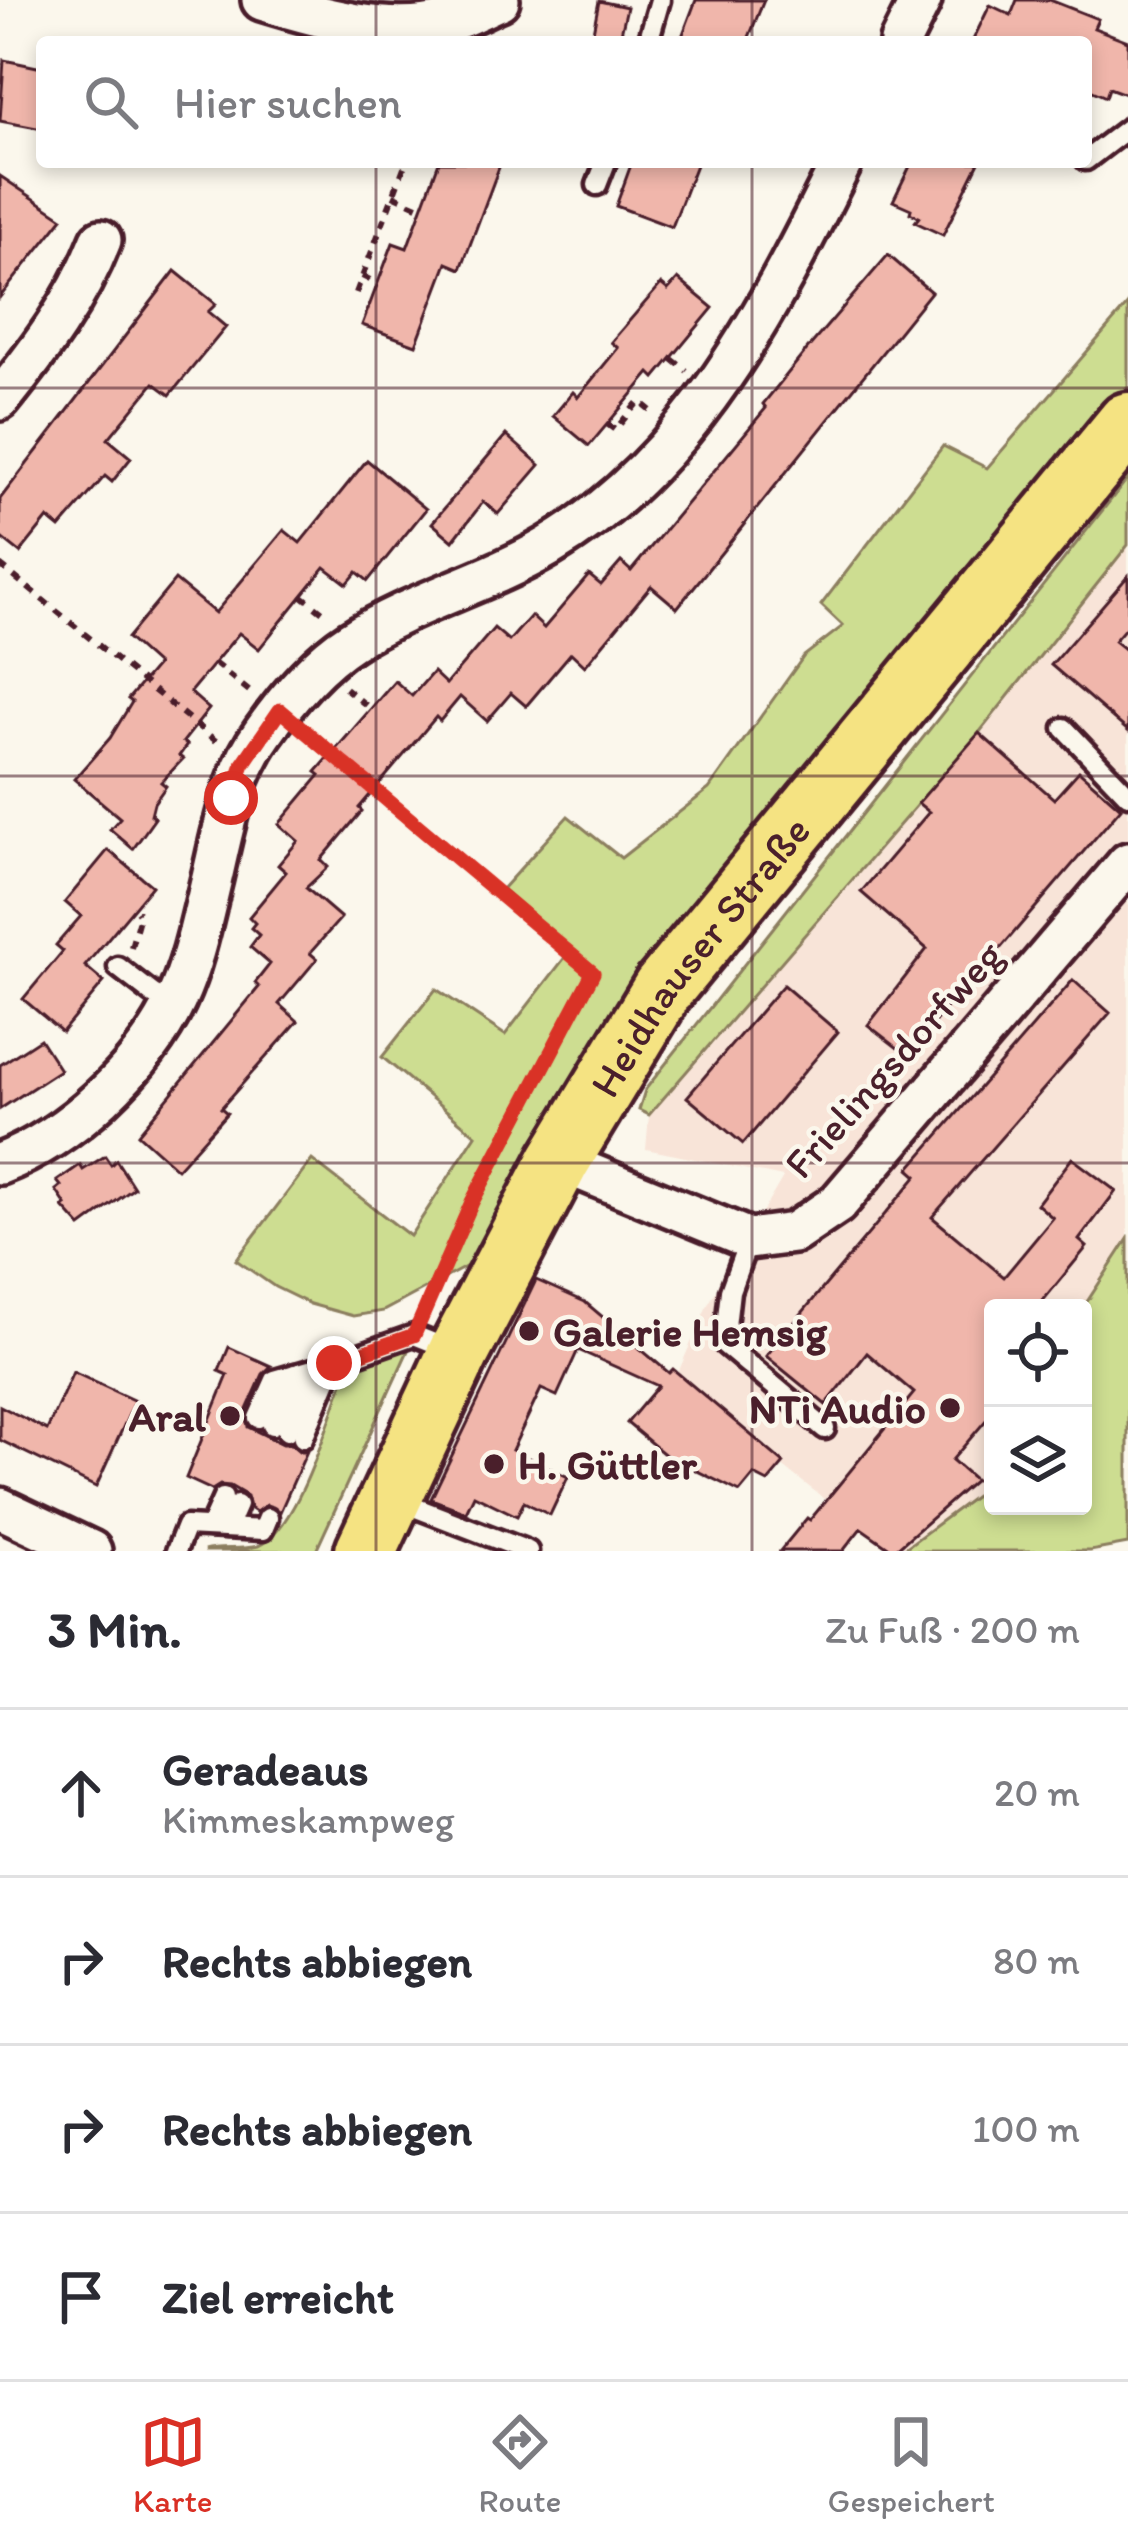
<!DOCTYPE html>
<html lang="de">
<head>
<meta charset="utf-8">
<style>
  :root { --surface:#fff; --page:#f2f2f3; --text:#2b2b33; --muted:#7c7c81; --line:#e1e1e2; --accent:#d93025 }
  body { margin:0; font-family:Itim,sans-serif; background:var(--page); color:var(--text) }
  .controls { position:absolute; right:36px; bottom:36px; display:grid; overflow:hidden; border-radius:12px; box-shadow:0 6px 18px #0003 }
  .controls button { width:108px; height:108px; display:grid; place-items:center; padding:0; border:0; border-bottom:3px solid var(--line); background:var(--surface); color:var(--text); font:60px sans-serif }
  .stop { position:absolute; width:36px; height:36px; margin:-27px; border:9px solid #d93025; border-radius:50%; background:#fff }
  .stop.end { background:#d93025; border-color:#fff; box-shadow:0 3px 12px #0008 }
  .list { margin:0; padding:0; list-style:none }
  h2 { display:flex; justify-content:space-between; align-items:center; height:156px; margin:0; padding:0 48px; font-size:51px }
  h2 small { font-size:39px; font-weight:400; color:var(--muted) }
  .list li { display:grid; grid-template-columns:78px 1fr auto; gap:36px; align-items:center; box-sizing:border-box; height:168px; padding:0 48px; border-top:3px solid var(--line) }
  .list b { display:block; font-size:45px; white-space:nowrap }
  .list p { margin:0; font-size:39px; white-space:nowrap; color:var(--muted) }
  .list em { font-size:39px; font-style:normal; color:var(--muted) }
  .icon { flex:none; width:66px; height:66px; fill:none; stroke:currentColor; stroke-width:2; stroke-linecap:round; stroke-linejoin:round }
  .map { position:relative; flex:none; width:1128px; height:1551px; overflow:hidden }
  .search { position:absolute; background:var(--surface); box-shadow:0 6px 18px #0003; left:36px; right:36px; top:36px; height:132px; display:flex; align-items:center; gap:30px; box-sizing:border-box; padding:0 42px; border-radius:12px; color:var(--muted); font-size:45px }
  .sheet { height:828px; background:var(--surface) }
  nav { display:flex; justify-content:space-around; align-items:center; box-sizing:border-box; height:168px; border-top:3px solid var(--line); background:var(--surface); font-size:33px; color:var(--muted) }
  nav a { display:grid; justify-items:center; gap:6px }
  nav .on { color:var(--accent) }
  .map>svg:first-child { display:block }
</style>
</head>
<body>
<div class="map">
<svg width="1128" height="1551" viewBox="0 0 1128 1551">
  <rect width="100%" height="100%" fill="#fbf7ec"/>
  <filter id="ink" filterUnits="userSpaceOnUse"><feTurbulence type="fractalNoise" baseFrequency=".00833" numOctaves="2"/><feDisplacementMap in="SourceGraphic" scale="24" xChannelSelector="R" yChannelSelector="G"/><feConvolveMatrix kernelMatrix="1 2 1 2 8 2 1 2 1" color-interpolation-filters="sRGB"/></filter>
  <g filter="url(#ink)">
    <path fill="#f8e4d8" d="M1128 545V1239L1083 1308H993L990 1485 901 1551H892L674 1382 706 1308 783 1177 646 1149 649 1115 979 733Z"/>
    <g fill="#cddd91" stroke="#8c7e5e" stroke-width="3">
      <path d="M1128 304V387L685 919 612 1018 548 1115 471 1264 383 1311 353 1316 310 1304 275 1287 236 1260 312 1160 410 1236 476 1135 382 1057 436 989 505 1035 570 951 502 889 568 816 621 858 709 789 804 656 843 626 821 605 943 446 987 468Z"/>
      <path d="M1128 478V545L979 733 649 1115 639 1110 645 1090Z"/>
      <path d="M1128 1239V1544L1090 1551H901L990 1485 993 1472V1506H1083V1308Z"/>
      <path d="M411 1344 316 1551H204C218 1546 241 1551 258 1546 299 1529 330 1415 347 1372Z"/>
    </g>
    <g fill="#f0b6ab" stroke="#4a1f2b" stroke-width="3">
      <path d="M696 0H764L747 42H680Z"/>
      <path d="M1017 0H1050L1098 19 1094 28 1128 41V95L1109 88 1106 97 1086 88V42H972L990 5 1011 15Z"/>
      <path d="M599 1 627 7 619 42H591Z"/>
      <path d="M4 60 42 68V129L0 121Z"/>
      <path d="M439 162H501L461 269 447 263 416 345 362 325 393 243 407 248Z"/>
      <path d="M632 162H697L672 227 616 206Z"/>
      <path d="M912 162H979L943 235 915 222 919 217 910 213 911 209 893 201Z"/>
      <path d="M0 176 63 218 0 297Z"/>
      <path d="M888 255 931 292 677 608 651 586 585 666 571 653 526 706 511 693 487 721 460 697 440 721 436 717 359 808 362 811 321 860 328 867 306 888 341 918 310 953 317 959 279 1004 298 1021 221 1108 227 1113 177 1169 138 1134 259 987 255 983 270 964 250 947 259 935 251 928 255 923 249 917 286 872 278 865 298 841 279 824 320 775 316 772 395 681 412 696 433 672 446 684 494 628 509 641 531 616 544 628 589 575 601 585 621 562 631 571 766 408 763 404 809 347Z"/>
      <path d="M175 271 216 304 208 312 226 327 170 395 154 383 108 439 131 458 112 482 105 476 60 528 48 518 20 553 0 537V499Z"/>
      <path d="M678 279 713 308 655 378 650 373 589 446 553 416 573 392 578 397 618 348 611 342 661 284 668 290Z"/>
      <path d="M506 435 540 465 498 514 483 502 453 541 432 523Z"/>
      <path d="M367 460 426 509 368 581 357 572 347 584 325 567 259 649 239 633 190 692 209 709 183 742 187 745 179 756 183 759 161 782 166 786 154 803 151 815 155 818 133 849 110 829 120 818 74 779 110 738 132 702 128 699 157 665 127 638 175 580 215 613 284 530 300 543Z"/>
      <path d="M1128 576V625L1114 641 1128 652V731L1051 665Z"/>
      <path d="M979 733 1054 799 1079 771 1121 808 969 985 966 982 908 1056 868 1025 927 949 861 892 929 812 918 803Z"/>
      <path d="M108 850 152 886 85 966 104 982 62 1032 23 999 63 951 56 945 81 916 65 902Z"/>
      <path d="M1073 980 1110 1013 932 1217 1004 1277 1053 1218 1037 1204 1072 1158 1116 1191 1079 1240 1087 1247 1037 1308H993V1412L952 1460 975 1480 894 1551 861 1528 843 1551H780L807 1518 810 1520 914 1393 867 1353 826 1405 766 1356 917 1176 909 1169Z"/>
      <path d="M783 985 838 1032 743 1144 687 1097Z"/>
      <path d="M40 1039 60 1070 0 1109V1065Z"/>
      <path d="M105 1156 111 1165 116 1160 134 1188 81 1227 63 1207 66 1205 56 1190 61 1186 57 1181 80 1165 83 1170Z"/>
      <path d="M536 1280 585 1302 669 1373 673 1369 784 1463 768 1482 754 1475 740 1492 691 1468 687 1473 627 1423 658 1386 578 1350 557 1396 541 1389 512 1450 568 1477 550 1515 524 1502 517 1516 474 1495 466 1512 431 1499Z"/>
      <path d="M229 1347 271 1366 263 1374 246 1412 248 1427 283 1444H291L299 1451H307L280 1512 267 1505 256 1512 250 1508 247 1496 230 1486 220 1485 212 1490 186 1478 228 1375 219 1371Z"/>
      <path d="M73 1372 135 1401 96 1487 0 1440V1406L47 1430Z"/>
    </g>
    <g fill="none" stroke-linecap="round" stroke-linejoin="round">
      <defs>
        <g id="lane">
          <path d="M648 42 660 0"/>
          <path d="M1086 160 1128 128"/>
          <path d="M597 185 606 162"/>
          <path d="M1064 728 1128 795"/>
          <path d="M118 967 153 994 174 1004"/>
          <path d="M749 1239 730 1291 724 1344 825 1429"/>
          <path d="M258 1418 275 1380 334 1363"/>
          <path d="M272 1425 295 1374"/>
          <path d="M287 1431 315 1368"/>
          <path d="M303 1438 334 1363 414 1335 449 1349"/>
          <path d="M401 1502 528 1551"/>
          <path d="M210 1527 223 1498"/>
          <path d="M227 1528 237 1505"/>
          <path d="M176 1551 186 1526 263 1530 268 1518"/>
        </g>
        <g id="street">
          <path d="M262 0C317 17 390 38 447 22 465 17 482 7 499 0"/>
          <path d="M900 42 921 0"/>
          <path d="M0 400C41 349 77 301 101 240"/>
          <path d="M559 1161 749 1239 794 1233 837 1204 1128 863"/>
          <path d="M0 1164C70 1137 144 1068 176 1000 194 961 202 919 212 878 224 827 232 776 263 733 286 700 317 663 351 641 412 602 485 584 548 547 692 462 770 307 842 162"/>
          <path d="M0 1508 91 1551"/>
        </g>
        <g id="primary">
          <path id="s1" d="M366 1551 459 1352 559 1161 663 989 1128 423"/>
        </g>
      </defs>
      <use href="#lane" stroke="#4a1f2b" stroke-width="27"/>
      <use href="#street" stroke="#4a1f2b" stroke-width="48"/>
      <use href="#primary" stroke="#4a1f2b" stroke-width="69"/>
      <g stroke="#4a1f2b" stroke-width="6" stroke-dasharray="9 9" stroke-linecap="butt">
        <path d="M393 195 422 208"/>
        <path d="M362 276 378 284"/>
        <path d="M356 293 406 162"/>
        <path d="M672 359 687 371"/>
        <path d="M607 424 615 430 639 401 650 410"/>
        <path d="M0 565 216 741"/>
        <path d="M301 595 328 616"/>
        <path d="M214 663 249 691"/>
        <path d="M345 688 366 705"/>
        <path d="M306 731 593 973 472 1202 424 1312"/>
        <path d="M131 947 140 915 137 911"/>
      </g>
      <use href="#lane" stroke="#fbf7ec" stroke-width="18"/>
      <use href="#street" stroke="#fbf7ec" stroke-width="39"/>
      <use href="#primary" stroke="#f5e382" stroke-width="60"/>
    </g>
  </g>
  <g fill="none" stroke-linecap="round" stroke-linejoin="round" filter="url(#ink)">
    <path stroke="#d93025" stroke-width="15" d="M231 798 243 764 280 710 593 973 472 1202 414 1335 334 1363"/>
  </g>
  <path fill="none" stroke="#4a1f2b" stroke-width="3" stroke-opacity="0.55" d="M376 0V42M752 0V42M376 162V1551M752 162V1551M0 388H1128M0 776H1128M0 1163H1128"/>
  <g fill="#4a1f2b" stroke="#fbf7ec" stroke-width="4.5">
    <circle cx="529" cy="1331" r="12"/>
    <circle cx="950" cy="1408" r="12"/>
    <circle cx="230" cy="1416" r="12"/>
    <circle cx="494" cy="1464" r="12"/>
  </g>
  <g text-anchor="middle" stroke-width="9" stroke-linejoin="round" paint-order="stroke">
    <g font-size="42" fill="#4a1f2b" stroke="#fbf7ec">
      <text dy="15" stroke="none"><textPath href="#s1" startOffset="684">Heidhauser Straße</textPath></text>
      <text transform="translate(893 1059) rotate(-48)" y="15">Frielingsdorfweg</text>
    </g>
    <g font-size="42" font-weight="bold" fill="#4a1f2b" stroke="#fbf7ec" text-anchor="start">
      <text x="553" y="1346">Galerie Hemsig</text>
      <text x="926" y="1423" text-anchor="end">NTi Audio</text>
      <text x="206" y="1431" text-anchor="end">Aral</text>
      <text x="518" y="1479">H. Güttler</text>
    </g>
  </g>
</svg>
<div class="controls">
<button><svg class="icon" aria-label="locate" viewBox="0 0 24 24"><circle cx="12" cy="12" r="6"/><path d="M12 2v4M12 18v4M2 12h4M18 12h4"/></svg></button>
<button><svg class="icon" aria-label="layers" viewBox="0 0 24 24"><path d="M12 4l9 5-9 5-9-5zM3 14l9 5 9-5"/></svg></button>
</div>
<div class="stop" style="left:231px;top:798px"></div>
<div class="stop end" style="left:334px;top:1363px"></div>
<div class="search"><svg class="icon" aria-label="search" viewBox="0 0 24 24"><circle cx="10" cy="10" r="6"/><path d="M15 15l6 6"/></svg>Hier suchen</div>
</div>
<section class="sheet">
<h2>3 Min.<small>Zu Fuß · 200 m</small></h2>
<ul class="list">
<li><svg class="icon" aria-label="ahead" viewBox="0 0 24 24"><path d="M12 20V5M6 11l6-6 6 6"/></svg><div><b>Geradeaus</b><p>Kimmeskampweg</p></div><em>20 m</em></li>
<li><svg class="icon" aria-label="right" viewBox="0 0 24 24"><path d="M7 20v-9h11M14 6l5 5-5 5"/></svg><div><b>Rechts abbiegen</b></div><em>80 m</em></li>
<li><svg class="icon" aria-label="right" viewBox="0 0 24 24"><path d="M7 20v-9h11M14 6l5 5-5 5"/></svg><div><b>Rechts abbiegen</b></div><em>100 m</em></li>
<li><svg class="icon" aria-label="arrive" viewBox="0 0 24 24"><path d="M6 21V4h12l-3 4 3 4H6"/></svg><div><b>Ziel erreicht</b></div></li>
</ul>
</section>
<nav>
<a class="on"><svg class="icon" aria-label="map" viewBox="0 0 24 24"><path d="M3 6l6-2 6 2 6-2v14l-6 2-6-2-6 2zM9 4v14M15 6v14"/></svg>Karte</a>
<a><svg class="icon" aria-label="directions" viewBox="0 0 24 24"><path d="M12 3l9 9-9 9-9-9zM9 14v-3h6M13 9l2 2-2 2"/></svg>Route</a>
<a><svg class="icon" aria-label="saved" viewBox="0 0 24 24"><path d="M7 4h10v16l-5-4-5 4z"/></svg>Gespeichert</a>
</nav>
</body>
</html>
